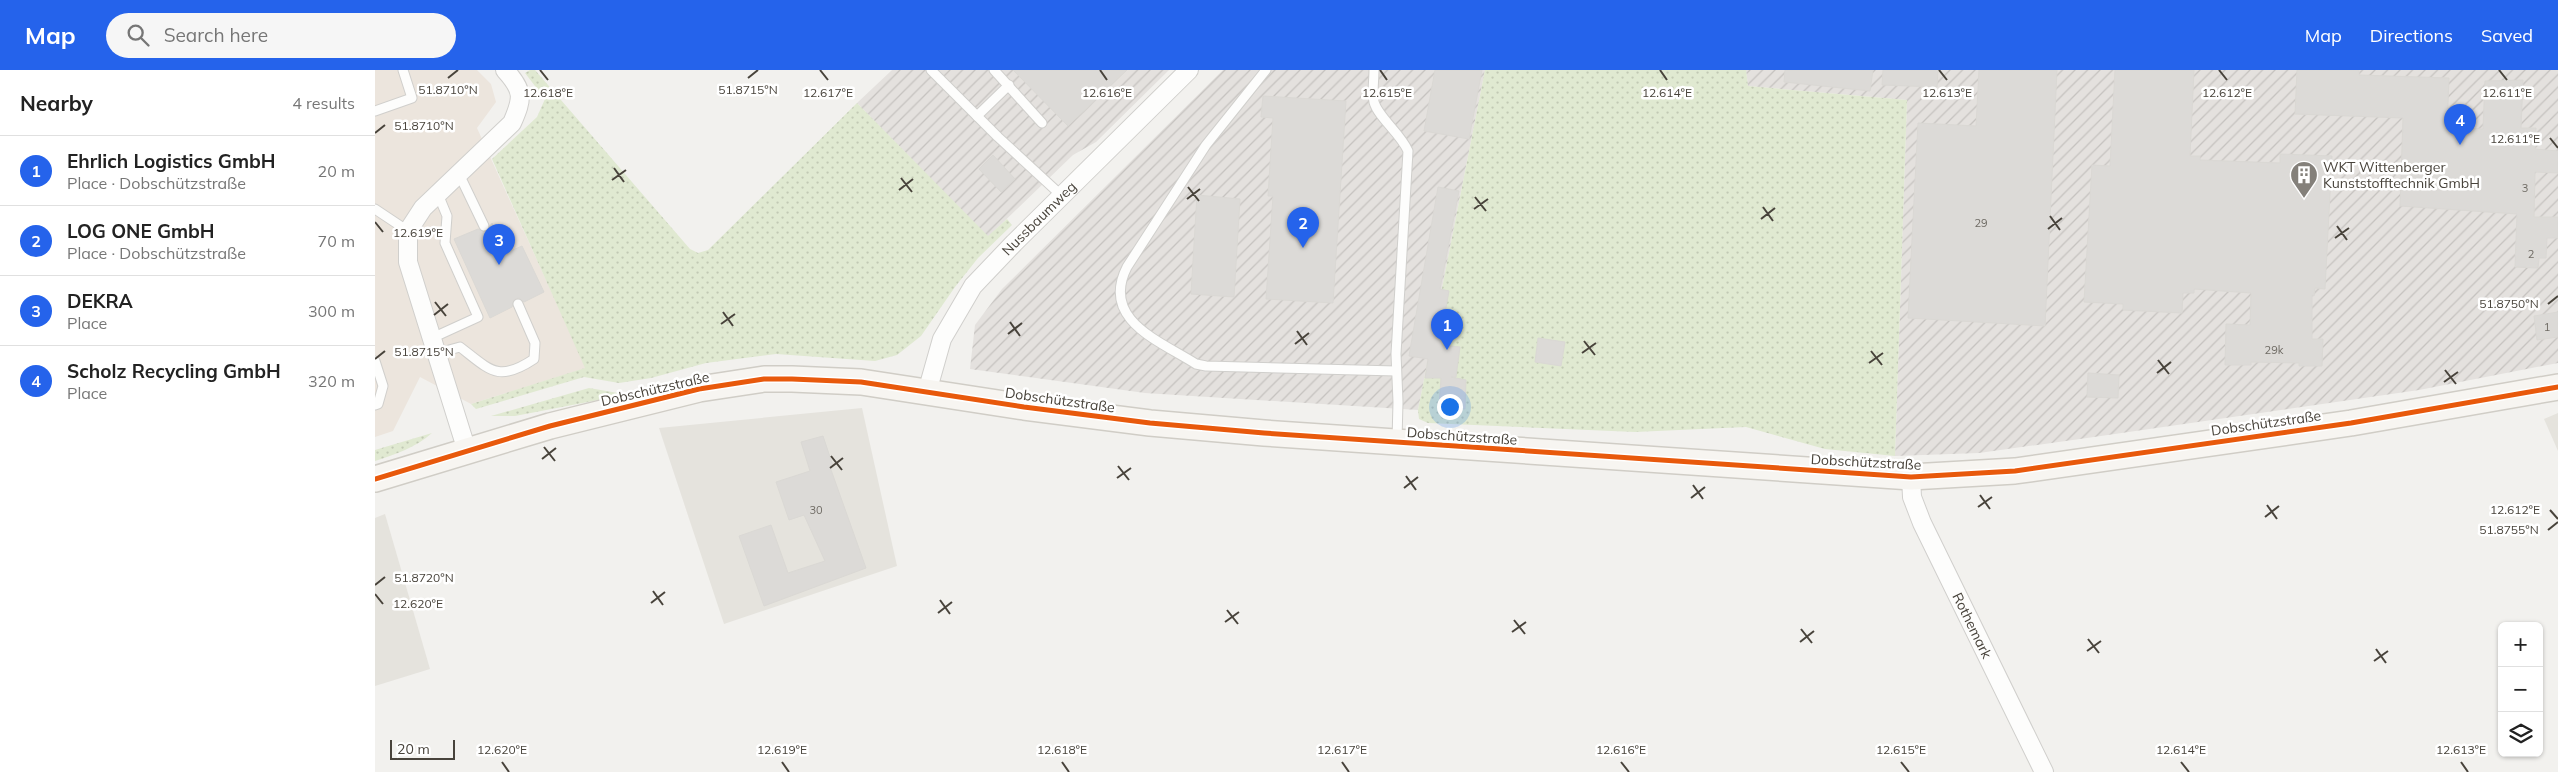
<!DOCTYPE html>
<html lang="en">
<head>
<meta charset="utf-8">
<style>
  :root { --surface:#fff; --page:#f6f6f6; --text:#222; --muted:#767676; --line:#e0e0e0; --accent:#2563eb }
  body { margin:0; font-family:Mulish,sans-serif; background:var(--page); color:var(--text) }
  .controls { position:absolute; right:15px; bottom:15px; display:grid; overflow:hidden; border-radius:8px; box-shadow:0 1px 4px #0004 }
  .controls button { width:45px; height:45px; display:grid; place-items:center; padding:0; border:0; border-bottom:1px solid var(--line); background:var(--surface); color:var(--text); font:25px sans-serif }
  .scale { position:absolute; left:15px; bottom:12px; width:65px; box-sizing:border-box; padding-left:5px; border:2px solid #48433b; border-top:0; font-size:14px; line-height:18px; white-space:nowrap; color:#48433b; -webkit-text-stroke:4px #fff; paint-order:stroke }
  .you { position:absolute; left:1074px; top:336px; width:18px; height:18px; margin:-12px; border:4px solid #fff; border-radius:50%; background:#1a73e8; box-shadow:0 0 0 8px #1a73e833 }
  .badge { display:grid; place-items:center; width:32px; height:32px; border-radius:50%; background:var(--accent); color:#fff; font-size:16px; font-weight:700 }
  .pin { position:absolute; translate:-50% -41px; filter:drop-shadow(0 1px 2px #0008) }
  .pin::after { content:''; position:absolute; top:26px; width:18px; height:15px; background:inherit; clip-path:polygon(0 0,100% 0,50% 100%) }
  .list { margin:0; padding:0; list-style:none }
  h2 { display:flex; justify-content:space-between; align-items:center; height:65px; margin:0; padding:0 20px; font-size:21px }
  h2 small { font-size:16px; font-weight:400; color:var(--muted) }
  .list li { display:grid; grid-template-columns:32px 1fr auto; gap:15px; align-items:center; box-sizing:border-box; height:70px; padding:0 20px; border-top:1px solid var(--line) }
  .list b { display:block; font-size:19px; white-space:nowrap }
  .list p { margin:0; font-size:16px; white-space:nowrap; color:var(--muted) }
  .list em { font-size:16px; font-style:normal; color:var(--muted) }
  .icon { flex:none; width:28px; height:28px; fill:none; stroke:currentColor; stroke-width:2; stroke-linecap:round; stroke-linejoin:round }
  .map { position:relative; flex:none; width:2183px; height:702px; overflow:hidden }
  header { display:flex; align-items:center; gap:30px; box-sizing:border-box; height:70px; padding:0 25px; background:var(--accent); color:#fff }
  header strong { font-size:24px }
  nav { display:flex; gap:28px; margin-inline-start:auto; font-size:18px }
  .search { width:350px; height:45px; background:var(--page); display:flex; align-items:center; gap:12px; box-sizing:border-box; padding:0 18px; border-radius:28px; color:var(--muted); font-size:19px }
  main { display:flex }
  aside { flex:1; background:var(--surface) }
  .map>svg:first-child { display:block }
</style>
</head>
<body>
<header>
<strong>Map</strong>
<div class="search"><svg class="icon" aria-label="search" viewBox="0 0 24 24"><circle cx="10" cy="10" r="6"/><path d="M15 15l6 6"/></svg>Search here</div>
<nav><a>Map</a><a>Directions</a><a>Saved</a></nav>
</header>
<main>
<aside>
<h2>Nearby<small>4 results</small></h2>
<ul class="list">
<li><span class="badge">1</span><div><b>Ehrlich Logistics GmbH</b><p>Place · Dobschützstraße</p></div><em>20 m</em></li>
<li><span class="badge">2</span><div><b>LOG ONE GmbH</b><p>Place · Dobschützstraße</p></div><em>70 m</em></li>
<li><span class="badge">3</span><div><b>DEKRA</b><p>Place</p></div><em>300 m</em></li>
<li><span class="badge">4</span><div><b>Scholz Recycling GmbH</b><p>Place</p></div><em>320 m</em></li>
</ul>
</aside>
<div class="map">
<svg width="2183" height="702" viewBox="0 0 2183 702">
  <defs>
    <pattern id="industrial-furrows" width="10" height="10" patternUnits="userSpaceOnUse" patternTransform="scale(1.25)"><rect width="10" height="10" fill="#e4e1de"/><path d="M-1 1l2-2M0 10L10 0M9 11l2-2" fill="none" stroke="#c5c2bf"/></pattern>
    <pattern id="grass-dots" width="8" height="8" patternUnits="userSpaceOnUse" patternTransform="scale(1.25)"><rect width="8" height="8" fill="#e0e9d1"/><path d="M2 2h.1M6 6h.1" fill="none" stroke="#c2c9b4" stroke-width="1.8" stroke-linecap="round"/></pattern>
  </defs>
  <rect width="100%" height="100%" fill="#f2f1ee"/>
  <g fill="#e5e3dd">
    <path d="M487 338 522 496 349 554 284 358Z"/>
    <path d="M2183 343V381L2169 349Z"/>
    <path d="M10 444 55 599 0 616V448Z"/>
  </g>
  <path fill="#ece5dd" d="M0 0H102L116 14 121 32 102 58 211 298 96 334 45 307 18 361 0 367Z"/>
  <g fill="url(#industrial-furrows)">
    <path d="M517 0H794L721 72 698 85 613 167 482 33Z"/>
    <path d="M848 0H1110L1043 340 770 323 595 299 600 255 627 219Z"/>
    <path d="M1371 0H2183V293L2044 320 1719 367 1604 383 1520 386 1532 30 1373 16Z"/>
  </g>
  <g fill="url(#grass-dots)">
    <path d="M155 0H160L315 179 323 183 333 180 482 33 613 166 632 149 637 155 603 188 580 217 546 266 522 285 500 291 401 284 331 293 276 308 244 313 209 307 101 339 96 334 210 298 117 89 162 47 170 29 150 3Z"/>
    <path d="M1110 0H1371L1373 16 1532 30 1520 386 1450 379 1371 357 1260 362 1053 353 1044 349 1043 340Z"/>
    <path d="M214 318 243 323 244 326 140 346H116Z"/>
    <path d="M57 363C40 378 21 384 0 391V380Z"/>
  </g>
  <g fill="#dcdad7" stroke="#dad8d4">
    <path d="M638 0H752L693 56Z"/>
    <path d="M1060 0H1107L1094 69 1049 61Z"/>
    <path d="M1410 0H1498L1495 21 1409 12Z"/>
    <path d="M1508 0H1563L1562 17 1507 15Z"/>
    <path d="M1604 0H1682L1670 256 1533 248 1543 53 1601 56Z"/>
    <path d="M1740 0H1819L1815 86H1825V90L1905 93V84L1957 86 1950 219 1940 218 1939 226 1937 225V269H1948L1947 296H1924V293L1876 292V295H1850L1851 254 1875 255 1876 223 1819 219V223H1808L1807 243 1748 240V234L1709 232 1717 95 1735 96Z"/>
    <path d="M1922 0H1984V5L2074 8 2072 58 2108 59 2110 11 2148 10 2146 58H2161L2160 79 2183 81V103L2160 102 2159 147H2183V168H2172L2171 188H2164L2163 198 2140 197 2142 144 2025 136 2028 48 1920 44Z"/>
    <path d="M888 26 971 31 958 233 891 229 898 126H893L898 48 886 47Z"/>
    <path d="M618 85 640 109 626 122 604 99Z"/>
    <path d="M1063 117 1084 121 1065 219 1074 221 1068 254H1071L1067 275 1085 277 1081 307H1076L1091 310 1090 339 1064 337 1066 308H1050L1053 289 1034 286Z"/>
    <path d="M822 125 865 129 859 227 816 224Z"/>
    <path d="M117 153 131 183 147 176 169 222 149 232 144 228 140 229 137 237 115 248 79 169 103 159 111 162Z"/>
    <path d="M2183 242V267L2162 270 2159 246Z"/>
    <path d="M1163 268 1190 272 1186 296 1160 292Z"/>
    <path d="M1713 303 1744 305 1743 328 1712 327Z"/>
    <path d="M448 366 458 396 455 397 491 498 389 536 364 466 396 455 413 503 450 491 429 445 414 450 401 412 435 401 426 372Z"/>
  </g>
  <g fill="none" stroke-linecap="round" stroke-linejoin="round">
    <defs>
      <g id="lane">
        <path d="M556 0 623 67 687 126"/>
        <path d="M619 0 667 53"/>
        <path d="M891 0 831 75 752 197C725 250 785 271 821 294L831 296 1021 301"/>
        <path d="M999 0C999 10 997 22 999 32 1003 47 1026 64 1033 81L1021 284 1023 332 1022 370"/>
        <path d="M0 41 37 28 28 0"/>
        <path d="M602 46 634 15"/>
        <path d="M84 104 109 156"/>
        <path d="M0 139 33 161"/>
        <path d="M57 268 103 247 70 173 72 146 63 124"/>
        <path d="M63 283 85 277C115 300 123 313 159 289L160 273 143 234"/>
        <path d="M0 291 8 316 3 334 0 335"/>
      </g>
      <g id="street">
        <path id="s1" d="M552 322 567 269 598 216 639 173 814 0"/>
        <path d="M92 381 33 192V161L48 138 137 53C148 28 149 21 130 0"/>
        <path id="s2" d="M1536 407 1537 427 1547 453 1669 702"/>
      </g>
      <path id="secondary" d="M0 409 175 356 324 319 389 309H417L486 312 649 337 775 353 889 363 1536 407 1640 401 1976 353 2183 317"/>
    </defs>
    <use href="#lane" stroke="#d0cfcc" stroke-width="11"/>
    <use href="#street" stroke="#d0cfcc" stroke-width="20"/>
    <use href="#secondary" stroke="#d0cdc6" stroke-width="28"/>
    <use href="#lane" stroke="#fdfdfc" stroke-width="9"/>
    <use href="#street" stroke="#fdfdfc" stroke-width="18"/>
    <use href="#secondary" stroke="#f7f5f1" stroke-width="25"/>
    <defs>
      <path id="cycleway" d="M0 409 175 356 324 319 389 309H417L486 312 649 337 775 353 889 363 1536 407 1640 401 1976 353 2183 317"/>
    </defs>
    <use href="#cycleway" stroke="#fff" stroke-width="8"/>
    <use href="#cycleway" stroke="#e8590c" stroke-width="5"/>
  </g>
  <path fill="none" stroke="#48433b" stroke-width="2" d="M165 0 173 10M445 0 453 10M725 0 732 10M1005 0 1012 10M1285 0 1292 10M1564 0 1572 10M1844 0 1852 10M2124 0 2132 10M73 8 83 0M373 8 383 0M0 63 10 55M2175 68 2183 78M239 98 249 112M526 108 537 122M237 110 251 100M813 117 824 131M524 120 538 109M1100 127 1111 141M812 129 825 119M1388 137 1398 151M1099 139 1113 129M1675 146 1685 160M1386 149 1400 138M0 152 8 162M1962 156 1972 170M1673 159 1687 148M1960 168 1974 158M60 232 71 246M2173 234 2183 226M348 242 358 256M59 245 73 234M635 252 645 266M346 254 360 244M922 261 932 275M633 264 647 253M1209 271 1220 285M920 274 934 263M1496 281 1507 295M1207 283 1221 273M0 289 10 281M1783 290 1794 304M1494 293 1508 283M2070 300 2081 314M1782 303 1796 292M2069 312 2083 302M169 377 180 391M456 386 467 400M167 389 181 378M743 396 754 410M455 398 468 388M1031 406 1041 420M742 408 756 398M1318 415 1328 429M1029 418 1043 407M1605 425 1615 439M1316 428 1330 417M1892 435 1902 449M1603 437 1617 427M2175 440 2183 449M1890 447 1904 436M2173 460 2183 452M0 515 10 507M278 521 288 535M0 524 8 534M565 530 575 544M276 533 290 522M852 540 863 554M563 543 577 532M1139 550 1150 564M850 552 864 542M1426 559 1437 573M1137 562 1151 552M1713 569 1724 583M1425 572 1439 561M2001 579 2011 593M1712 581 1726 571M1999 591 2013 581M127 692 134 702M407 692 414 702M687 692 694 702M967 692 974 702M1246 692 1254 702M1526 692 1534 702M1806 692 1814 702M2086 692 2093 702"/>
  <defs>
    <symbol id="building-pin" viewBox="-11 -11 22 30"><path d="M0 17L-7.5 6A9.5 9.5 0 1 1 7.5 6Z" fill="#84807a" stroke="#fff"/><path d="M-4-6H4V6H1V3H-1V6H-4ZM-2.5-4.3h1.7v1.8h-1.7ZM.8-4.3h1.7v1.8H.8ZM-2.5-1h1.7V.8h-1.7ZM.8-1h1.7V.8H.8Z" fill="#fff"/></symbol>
  </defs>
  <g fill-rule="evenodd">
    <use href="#building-pin" x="1913" y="89" width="32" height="43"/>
  </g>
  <g text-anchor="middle" stroke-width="5" stroke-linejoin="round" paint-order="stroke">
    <g font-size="11" fill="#6e6a63">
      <text x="2150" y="122">3</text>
      <text x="1606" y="157">29</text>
      <text x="2156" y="188">2</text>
      <text x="2172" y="261">1</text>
      <text x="1899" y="284">29k</text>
      <text x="441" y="444">30</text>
    </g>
    <g font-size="14" fill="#48433b" stroke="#fff" text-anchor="start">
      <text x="1948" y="102">WKT Wittenberger<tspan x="1948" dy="16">Kunststofftechnik GmbH</tspan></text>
    </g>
    <g font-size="14" fill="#48433b" stroke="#fff">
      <text dy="5" stroke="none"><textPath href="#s1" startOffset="211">Nussbaumweg</textPath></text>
      <text transform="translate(280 319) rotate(-13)" y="5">Dobschützstraße</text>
      <text transform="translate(685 330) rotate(8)" y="5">Dobschützstraße</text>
      <text transform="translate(1891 353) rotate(-8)" y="5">Dobschützstraße</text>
      <text transform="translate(1087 366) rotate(4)" y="5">Dobschützstraße</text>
      <text transform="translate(1491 392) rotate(3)" y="5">Dobschützstraße</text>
      <text dy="5" stroke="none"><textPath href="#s2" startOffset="162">Rothemark</textPath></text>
    </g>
  </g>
  <g font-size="12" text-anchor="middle" fill="#48433b" stroke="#fff" stroke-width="5" stroke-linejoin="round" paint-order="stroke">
    <text x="373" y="24">51.8715°N</text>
    <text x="73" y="24">51.8710°N</text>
    <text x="2132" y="27">12.611°E</text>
    <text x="173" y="27">12.618°E</text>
    <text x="732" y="27">12.616°E</text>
    <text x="1572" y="27">12.613°E</text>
    <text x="453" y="27">12.617°E</text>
    <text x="1012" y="27">12.615°E</text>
    <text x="1292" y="27">12.614°E</text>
    <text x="1852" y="27">12.612°E</text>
    <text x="49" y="60">51.8710°N</text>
    <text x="2140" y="73">12.611°E</text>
    <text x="43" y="167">12.619°E</text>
    <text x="2134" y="238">51.8750°N</text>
    <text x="49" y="286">51.8715°N</text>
    <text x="2140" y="444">12.612°E</text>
    <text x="2134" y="464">51.8755°N</text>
    <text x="49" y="512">51.8720°N</text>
    <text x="43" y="538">12.620°E</text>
    <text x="127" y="684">12.620°E</text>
    <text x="407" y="684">12.619°E</text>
    <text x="687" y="684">12.618°E</text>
    <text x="967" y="684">12.617°E</text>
    <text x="1246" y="684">12.616°E</text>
    <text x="1526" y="684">12.615°E</text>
    <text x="1806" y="684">12.614°E</text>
    <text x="2086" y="684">12.613°E</text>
  </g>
</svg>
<div class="controls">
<button>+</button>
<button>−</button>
<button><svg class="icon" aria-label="layers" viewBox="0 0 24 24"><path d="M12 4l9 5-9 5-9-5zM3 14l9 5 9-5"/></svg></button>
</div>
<div class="scale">20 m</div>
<div class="you"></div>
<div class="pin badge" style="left:1072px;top:280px">1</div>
<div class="pin badge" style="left:928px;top:178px">2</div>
<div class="pin badge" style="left:124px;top:195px">3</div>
<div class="pin badge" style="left:2085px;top:75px">4</div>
</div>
</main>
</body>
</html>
